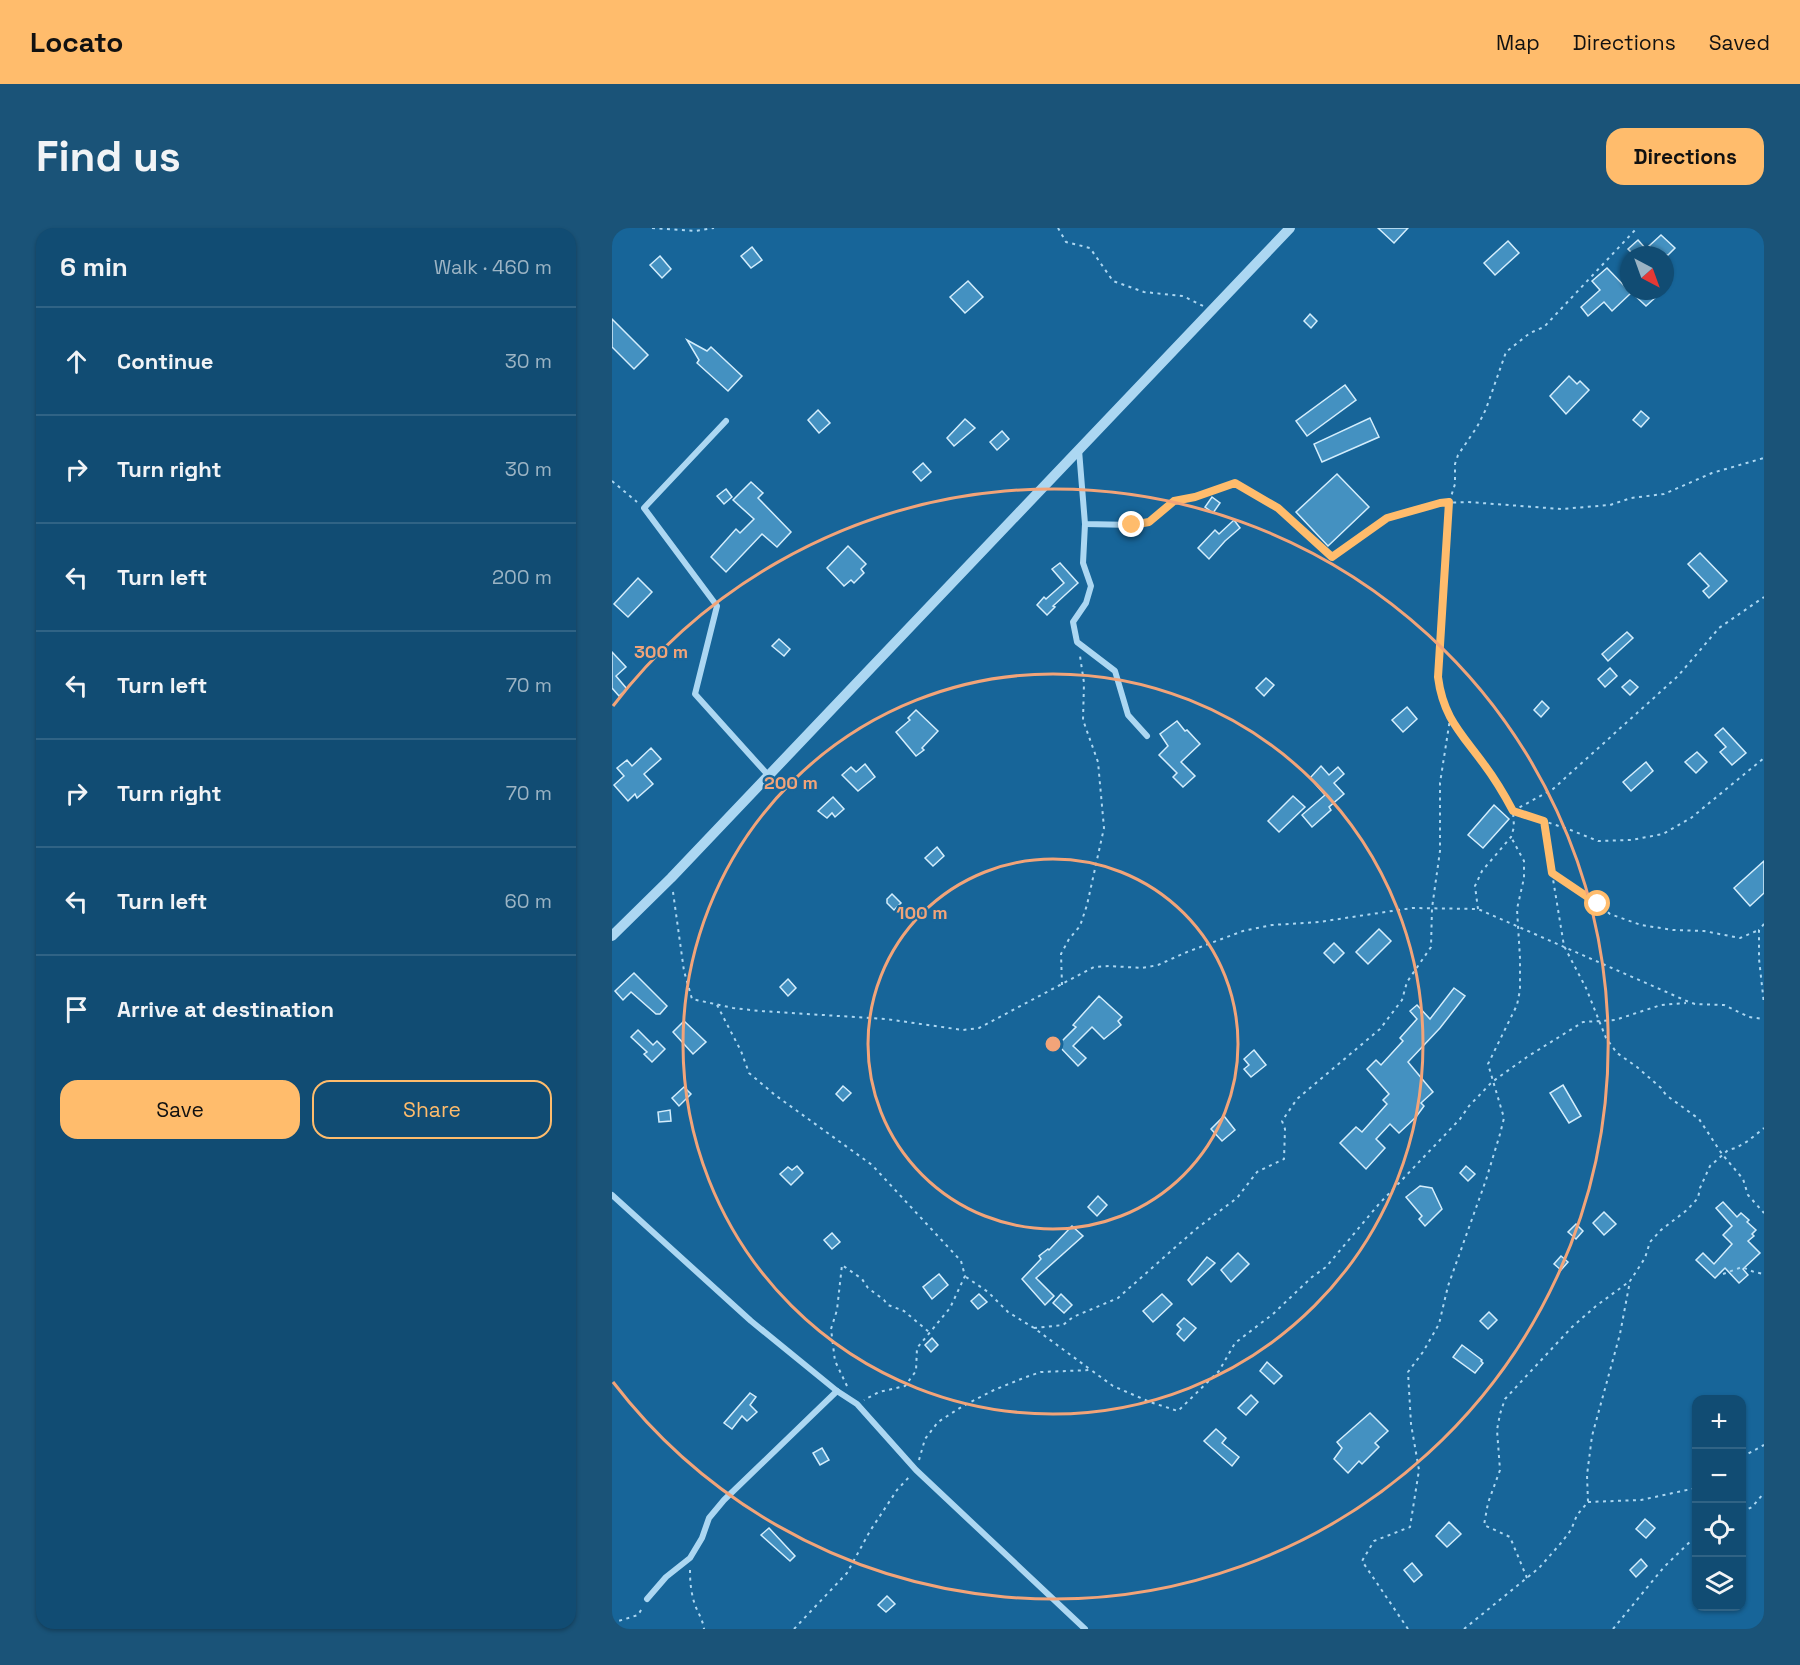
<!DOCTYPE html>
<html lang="en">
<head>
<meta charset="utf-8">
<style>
  :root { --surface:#114c73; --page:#1a5378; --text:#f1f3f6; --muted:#9cb4c4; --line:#306385; --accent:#ffbc6c }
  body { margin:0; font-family:"Space Grotesk",sans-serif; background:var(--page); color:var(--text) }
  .controls { position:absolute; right:18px; bottom:18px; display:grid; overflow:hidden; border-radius:12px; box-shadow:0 2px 4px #0004 }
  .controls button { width:54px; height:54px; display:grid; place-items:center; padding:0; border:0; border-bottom:2px solid var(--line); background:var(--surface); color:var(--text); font:30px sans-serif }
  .compass { position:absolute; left:1008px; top:18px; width:54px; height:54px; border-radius:50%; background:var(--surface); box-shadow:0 2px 4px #0004; rotate:139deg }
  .stop { position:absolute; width:18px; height:18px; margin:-14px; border:4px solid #ffbc6c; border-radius:50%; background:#fff }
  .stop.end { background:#ffbc6c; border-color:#fff; box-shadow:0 2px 6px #0008 }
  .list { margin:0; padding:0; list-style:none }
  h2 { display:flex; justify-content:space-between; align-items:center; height:78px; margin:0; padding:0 24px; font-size:26px }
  h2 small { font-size:20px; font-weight:400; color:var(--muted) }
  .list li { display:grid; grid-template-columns:39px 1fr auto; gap:18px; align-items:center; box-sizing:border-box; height:108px; padding:0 24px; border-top:2px solid var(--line) }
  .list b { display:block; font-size:22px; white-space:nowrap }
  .list em { font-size:20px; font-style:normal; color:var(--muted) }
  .actions { display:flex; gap:12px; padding:18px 24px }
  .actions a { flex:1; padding:14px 0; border:2px solid var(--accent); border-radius:18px; text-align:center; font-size:21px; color:var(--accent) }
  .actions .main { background:var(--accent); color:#111 }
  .icon { flex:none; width:33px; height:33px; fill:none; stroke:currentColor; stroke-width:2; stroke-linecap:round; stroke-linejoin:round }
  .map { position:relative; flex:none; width:1152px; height:1401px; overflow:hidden; border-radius:18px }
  header { display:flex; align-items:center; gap:36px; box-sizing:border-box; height:84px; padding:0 30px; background:var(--accent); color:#111 }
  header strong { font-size:28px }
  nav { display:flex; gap:33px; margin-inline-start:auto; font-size:21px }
  .intro { display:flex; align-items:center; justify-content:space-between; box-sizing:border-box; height:144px; padding:0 36px }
  h1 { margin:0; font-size:42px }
  .button { padding:15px 27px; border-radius:18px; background:var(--accent); color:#111; font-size:21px; font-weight:700 }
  main { display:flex; gap:36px; padding:0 36px }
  aside { flex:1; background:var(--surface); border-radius:18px; box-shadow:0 2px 4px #0004 }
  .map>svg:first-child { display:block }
</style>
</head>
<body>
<header>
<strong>Locato</strong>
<nav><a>Map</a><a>Directions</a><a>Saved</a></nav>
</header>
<div class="intro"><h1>Find us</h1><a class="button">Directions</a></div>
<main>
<aside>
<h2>6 min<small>Walk · 460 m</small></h2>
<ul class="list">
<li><svg class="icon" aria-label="ahead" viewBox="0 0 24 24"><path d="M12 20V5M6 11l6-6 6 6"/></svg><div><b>Continue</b></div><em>30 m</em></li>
<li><svg class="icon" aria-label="right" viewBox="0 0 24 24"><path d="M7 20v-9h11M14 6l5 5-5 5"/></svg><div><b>Turn right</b></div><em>30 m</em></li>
<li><svg class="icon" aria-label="left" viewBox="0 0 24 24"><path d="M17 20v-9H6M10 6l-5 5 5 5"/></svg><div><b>Turn left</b></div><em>200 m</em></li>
<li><svg class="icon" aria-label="left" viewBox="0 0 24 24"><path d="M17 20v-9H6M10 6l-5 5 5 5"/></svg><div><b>Turn left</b></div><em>70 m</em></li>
<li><svg class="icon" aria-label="right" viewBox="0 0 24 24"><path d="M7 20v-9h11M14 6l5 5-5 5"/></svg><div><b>Turn right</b></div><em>70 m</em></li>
<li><svg class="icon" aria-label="left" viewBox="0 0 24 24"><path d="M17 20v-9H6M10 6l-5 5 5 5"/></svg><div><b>Turn left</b></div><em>60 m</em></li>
<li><svg class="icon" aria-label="arrive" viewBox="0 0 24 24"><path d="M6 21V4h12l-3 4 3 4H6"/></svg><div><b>Arrive at destination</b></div></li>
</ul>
<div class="actions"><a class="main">Save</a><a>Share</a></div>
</aside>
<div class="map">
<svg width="1152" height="1401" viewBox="0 0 1152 1401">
  <rect width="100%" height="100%" fill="#176599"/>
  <g fill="#4491c1" stroke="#d3edfc" stroke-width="1.5">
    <path d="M766 0H796L782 15Z"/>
    <path d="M1049 7 1063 20 1056 27H1046L1037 18Z"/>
    <path d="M1026 12 1033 20 1026 27H1022L1016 21Z"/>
    <path d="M896 13 907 25 883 47 872 35Z"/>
    <path d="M140 19 150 32 139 40 129 28Z"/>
    <path d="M48 28 59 41 50 50 38 37Z"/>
    <path d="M995 40 1019 65 1000 83 992 74 976 88 969 79 988 62 980 53Z"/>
    <path d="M356 53 371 69 353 85 338 69Z"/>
    <path d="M1018 63H1040L1045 68 1034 78Z"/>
    <path d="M698 86 705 93 699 100 692 93Z"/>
    <path d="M0 91 36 127 22 141 0 119Z"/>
    <path d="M75 112 95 123 99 119 130 148 116 163 85 135 87 132Z"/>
    <path d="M957 148 965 156 968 153 977 162 954 186 938 168Z"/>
    <path d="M733 157 744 172 695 208 684 193Z"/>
    <path d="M206 182 218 195 207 205 196 192Z"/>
    <path d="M1029 183 1037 190 1029 199 1021 192Z"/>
    <path d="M758 190 767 209 710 234 702 216Z"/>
    <path d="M353 191 363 200 342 218 335 210Z"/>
    <path d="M390 203 397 211 385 222 378 214Z"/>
    <path d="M311 235 319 244 309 253 301 244Z"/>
    <path d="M725 246 757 279 716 318 684 284Z"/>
    <path d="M139 254 151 265 146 270 179 304 165 319 150 306 114 344 99 329 124 301 128 305 142 291 121 272Z"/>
    <path d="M114 261 120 269 112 276 105 268Z"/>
    <path d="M600 269 608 275 601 285 593 279Z"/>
    <path d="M622 292 628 300 613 313 597 331 586 320 603 302 607 306Z"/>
    <path d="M236 318 254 336 249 341 252 345 242 355 239 352 232 358 215 340Z"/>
    <path d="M1088 325 1115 353 1097 370 1091 363 1097 358 1076 336Z"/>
    <path d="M448 335 466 355 441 378 443 379 435 387 425 377 432 369 434 371 452 355 440 341Z"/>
    <path d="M26 350 40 364 16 389 2 376Z"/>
    <path d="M1015 404 1021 410 996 433 990 426Z"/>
    <path d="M167 411 178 421 172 428 160 418Z"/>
    <path d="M0 424 14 439 4 448 15 461 7 468 0 460Z"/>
    <path d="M998 440 1005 448 993 459 986 451Z"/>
    <path d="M654 450 662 457 652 468 644 460Z"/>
    <path d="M1018 452 1026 459 1018 467 1010 459Z"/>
    <path d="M930 473 937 480 929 489 922 482Z"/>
    <path d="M795 479 805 491 791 504 780 492Z"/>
    <path d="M304 482 326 503 310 520 312 522 304 528 284 504 298 492 296 490Z"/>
    <path d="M565 493 573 503 575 502 588 516 569 534 583 548 571 559 561 549 565 545 547 527 556 518 548 506Z"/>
    <path d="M1111 500 1134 525 1120 537 1108 524 1114 519 1103 507Z"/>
    <path d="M39 520 49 531 32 546 41 556 25 570 23 566 16 573 2 557 12 548 5 540 15 532 20 538Z"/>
    <path d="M1085 524 1095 534 1084 545 1073 534Z"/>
    <path d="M1034 534 1041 543 1019 563 1011 554Z"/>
    <path d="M253 536 263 549 246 563 230 547 239 539 244 544Z"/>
    <path d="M709 538 717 547 726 539 732 546 722 555 732 566 717 579 719 582 700 599 690 587 713 567 698 550Z"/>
    <path d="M681 568 693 579 667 604 656 593Z"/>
    <path d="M221 569 232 581 223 589 220 585 215 590 206 583Z"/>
    <path d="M882 577 897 591 871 620 856 607Z"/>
    <path d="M325 619 332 628 321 638 313 630Z"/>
    <path d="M1152 633V665L1138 678 1122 660Z"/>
    <path d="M280 666 289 675 282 682 275 675V671Z"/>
    <path d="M767 701 779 713 756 736 744 724Z"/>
    <path d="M722 715 732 725 722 735 712 725Z"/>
    <path d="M22 745 55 778 48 786H44L19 764 11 772 3 763Z"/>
    <path d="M176 751 184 760 176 768 168 759Z"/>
    <path d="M842 760 853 768 828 800 796 834 821 864 809 875 812 878 804 889 787 905 778 896 764 911 773 920 754 941 728 915 744 899 750 904 775 876 771 872 777 866 755 841 764 832 769 837 791 813 788 810 805 791 798 783 805 777 818 791Z"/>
    <path d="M487 768 510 789 506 793 509 797 492 811 480 799 461 818 474 830 466 838 446 817 464 799 461 797Z"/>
    <path d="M72 793 94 814 81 826 61 804Z"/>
    <path d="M26 802 41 817 45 813 53 821 40 834 32 826 35 824 19 809Z"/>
    <path d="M642 822 654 837 639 849 632 841 637 837 632 831Z"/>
    <path d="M951 857 969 888 957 895 938 865Z"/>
    <path d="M231 858 239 865 231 873 224 866Z"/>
    <path d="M72 859 79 866 67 878 60 870Z"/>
    <path d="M58 882 59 893 47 894 46 884Z"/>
    <path d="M612 888 623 902 610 913 599 901Z"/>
    <path d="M185 938 191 945 179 957 168 946 176 939 180 942Z"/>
    <path d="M854 938 863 946 856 953 848 945Z"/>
    <path d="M808 958 820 960 830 981 813 998 807 991 810 988 794 969Z"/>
    <path d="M486 968 495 977 485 988 476 979Z"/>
    <path d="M1111 974 1125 989 1129 985 1137 992 1135 994 1144 1002 1140 1006 1142 1008 1136 1013 1148 1025 1131 1041 1136 1047 1127 1055 1113 1040 1103 1050 1084 1032 1091 1025 1102 1036 1120 1016 1111 1007 1120 998 1104 980Z"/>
    <path d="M992 984 1004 996 992 1007 981 995Z"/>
    <path d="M964 996 971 1003 964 1011 956 1004Z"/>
    <path d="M460 998 471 1008 424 1050 442 1068 433 1077 410 1051 429 1031 427 1028 436 1021 437 1022Z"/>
    <path d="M220 1005 228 1014 220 1021 212 1012Z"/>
    <path d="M626 1025 637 1036 619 1054 609 1042Z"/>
    <path d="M949 1028 956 1034 949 1042 942 1036Z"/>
    <path d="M595 1029 603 1035 580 1057 576 1052Z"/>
    <path d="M327 1046 336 1057 320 1071 311 1059Z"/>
    <path d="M367 1066 375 1074 366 1081 359 1073Z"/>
    <path d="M449 1066 460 1077 452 1085 441 1075Z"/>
    <path d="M550 1066 560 1076 541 1094 531 1083Z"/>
    <path d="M877 1084 885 1092 876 1101 868 1093Z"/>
    <path d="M572 1090 584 1100 572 1113 565 1106 569 1101 565 1097Z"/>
    <path d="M320 1110 326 1117 319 1124 313 1117Z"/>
    <path d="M850 1117 870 1132 869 1133 871 1135 863 1145 841 1129Z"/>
    <path d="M655 1134 670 1148 662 1156 648 1143Z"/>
    <path d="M138 1165 144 1169 138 1177 145 1184 135 1193 130 1188 120 1201 112 1195Z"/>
    <path d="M639 1167 646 1174 634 1187 626 1180Z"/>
    <path d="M758 1185 776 1203 763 1215 767 1219 750 1236 747 1233 736 1245 722 1231 730 1220 725 1214Z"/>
    <path d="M604 1201 614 1210 610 1215 627 1229 620 1238 592 1213Z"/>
    <path d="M210 1220 217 1232 208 1237 201 1225Z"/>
    <path d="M1033 1291 1043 1300 1034 1310 1024 1301Z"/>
    <path d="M837 1294 849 1306 835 1319 824 1308Z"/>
    <path d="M157 1300 183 1328 178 1333 149 1307Z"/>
    <path d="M1029 1331 1035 1338 1024 1349 1018 1342Z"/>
    <path d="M800 1335 810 1347 802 1354 792 1342Z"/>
    <path d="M275 1368 283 1376 274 1384 266 1377Z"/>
  </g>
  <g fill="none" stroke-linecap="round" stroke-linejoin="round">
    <g stroke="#acd7f2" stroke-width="2" stroke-dasharray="3 4.5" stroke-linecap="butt">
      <path d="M40 0 83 3 102 0"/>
      <path d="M446 0 454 14 478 20 501 53 532 64 571 68 591 78"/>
      <path d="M0 253 25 274"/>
      <path d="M783 288 828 275 856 274 949 281 998 277 1019 270 1052 266 1100 245 1152 230"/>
      <path d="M901 583 941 561 1066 448 1107 400 1152 369"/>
      <path d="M901 583 956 601 986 613 1019 612 1051 606 1079 590 1152 530"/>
      <path d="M933 594 940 645 980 670 998 686 1029 697 1061 702 1092 703 1128 710 1147 702"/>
      <path d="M940 645 952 718 974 760 994 810 1005 825 1025 839 1049 860 1054 867 1087 891 1110 926 1131 951 1136 967 1152 985"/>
      <path d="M61 664 72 743 80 771 121 780 148 783 274 791 351 802 367 800 482 739 498 738 530 740 546 737 575 724 631 703 660 697 707 694 800 680 866 681 1077 774 1083 776 1112 777 1137 789 1152 791"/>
      <path d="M866 681 863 658 870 643 899 609 902 599 901 583 888 558 838 491 828 464 826 449 837 275 843 256V236L846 227 865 199 874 181 894 124 918 105 932 99 1025 0"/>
      <path d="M1152 696 1147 702V731L1152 776"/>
      <path d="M450 757 449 726 457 711 468 698 475 677 492 600 486 534 471 492 472 455 468 428"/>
      <path d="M105 777 129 823 137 845 163 867 260 937 349 1033 353 1048 338 1080 305 1120 304 1143 293 1158 267 1164 252 1172"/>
      <path d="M1111 1046 1130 1039 1142 1044 1152 1046"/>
      <path d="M354 1049 376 1064 396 1084 422 1100 479 1142"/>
      <path d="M422 1100 451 1097 461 1089 506 1070 584 1001 625 970 645 944 672 931 673 901 670 893 685 871 768 801 790 772 795 754 819 719 820 680 828 623V555L838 491"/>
      <path d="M235 1158 223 1133 219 1101 225 1082 230 1037 250 1051 256 1060 272 1072 276 1077 292 1083 317 1104"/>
      <path d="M1130 1229 1152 1217"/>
      <path d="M307 1232 313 1211 326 1194 351 1178 382 1162 414 1149 429 1144 479 1142 501 1158 538 1174 566 1183 607 1143 623 1115 661 1086 700 1049 714 1039 767 976 848 891 857 878 880 854 915 829 971 794 1003 792 1049 777 1074 775"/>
      <path d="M976 1274 1029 1272 1084 1260"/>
      <path d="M1130 1284 1140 1279 1152 1265"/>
      <path d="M78 1342C78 1354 79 1365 83 1377 86 1385 91 1392 92 1401"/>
      <path d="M915 1350 898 1309 872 1297 876 1275 888 1242 885 1202 888 1186 893 1171 960 1099 984 1078 1018 1053"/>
      <path d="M0 1395 26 1387 31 1379"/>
      <path d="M182 1401 235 1345 258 1303 285 1262 299 1247"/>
      <path d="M796 1401 750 1333 762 1313 798 1299 807 1242 799 1196 796 1144 811 1124 827 1096 836 1058 874 952 888 906 892 890 876 836 905 777 908 762V730L905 681 912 650V633L899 609"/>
      <path d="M852 1401 927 1340 949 1315 959 1302 965 1287 976 1274 975 1247 980 1208 1008 1106 1018 1053 1033 1030 1038 1014 1049 1002 1075 982 1086 970 1088 960 1098 938 1116 922 1124 920 1136 913 1152 900"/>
      <path d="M1001 1401 1052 1339 1084 1308"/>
    </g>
    <g stroke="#acd7f2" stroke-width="6">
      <path d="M114 193 32 280 105 378 83 466 156 547"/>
      <path d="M467 222 473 296 521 297 537 294 562 273 583 269 623 255 666 280 720 329 775 290"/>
      <path d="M473 296 471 335 479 358 474 375 461 394 465 414 503 443 516 487 535 508"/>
      <path d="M0 967 139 1093 225 1163 245 1176 304 1242 473 1401"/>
      <path d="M35 1371 54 1349 78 1330 90 1310 97 1290 112 1272 225 1163"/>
    </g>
    <path stroke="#acd7f2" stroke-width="10" d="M0 708 59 650 678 0"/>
  </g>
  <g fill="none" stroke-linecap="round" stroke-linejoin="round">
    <path stroke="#ffbc6c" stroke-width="8" d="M520 297 537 294 562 273 583 269 623 255 666 280 720 329 775 290 828 275 837 274 826 449C831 489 849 505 871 535 883 551 892 566 901 583L932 593 940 645 986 676"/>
  </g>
  <g fill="none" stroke="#f2a479" stroke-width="3">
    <circle cx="441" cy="816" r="185"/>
    <circle cx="441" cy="816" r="370"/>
    <path d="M1 478A555 555 0 1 1 1 1154"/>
  </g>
  <circle cx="441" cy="816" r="9" fill="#f2a479" stroke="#176599" stroke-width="3"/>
  <g font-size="18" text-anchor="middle" font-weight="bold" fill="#f2a479" stroke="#176599" stroke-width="4.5" stroke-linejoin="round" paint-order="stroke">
    <text x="49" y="430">300 m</text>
    <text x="179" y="561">200 m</text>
    <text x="310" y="691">100 m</text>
  </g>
</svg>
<div class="controls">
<button>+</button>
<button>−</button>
<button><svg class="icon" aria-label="locate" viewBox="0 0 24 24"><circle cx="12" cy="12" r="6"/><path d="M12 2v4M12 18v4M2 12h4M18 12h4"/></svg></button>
<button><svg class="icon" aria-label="layers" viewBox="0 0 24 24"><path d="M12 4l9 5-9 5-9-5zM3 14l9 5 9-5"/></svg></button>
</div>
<svg class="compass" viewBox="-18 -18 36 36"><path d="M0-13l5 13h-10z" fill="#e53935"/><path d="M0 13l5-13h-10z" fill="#9cb4c4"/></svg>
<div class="stop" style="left:986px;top:676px"></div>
<div class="stop end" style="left:520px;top:297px"></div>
</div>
</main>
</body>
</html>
